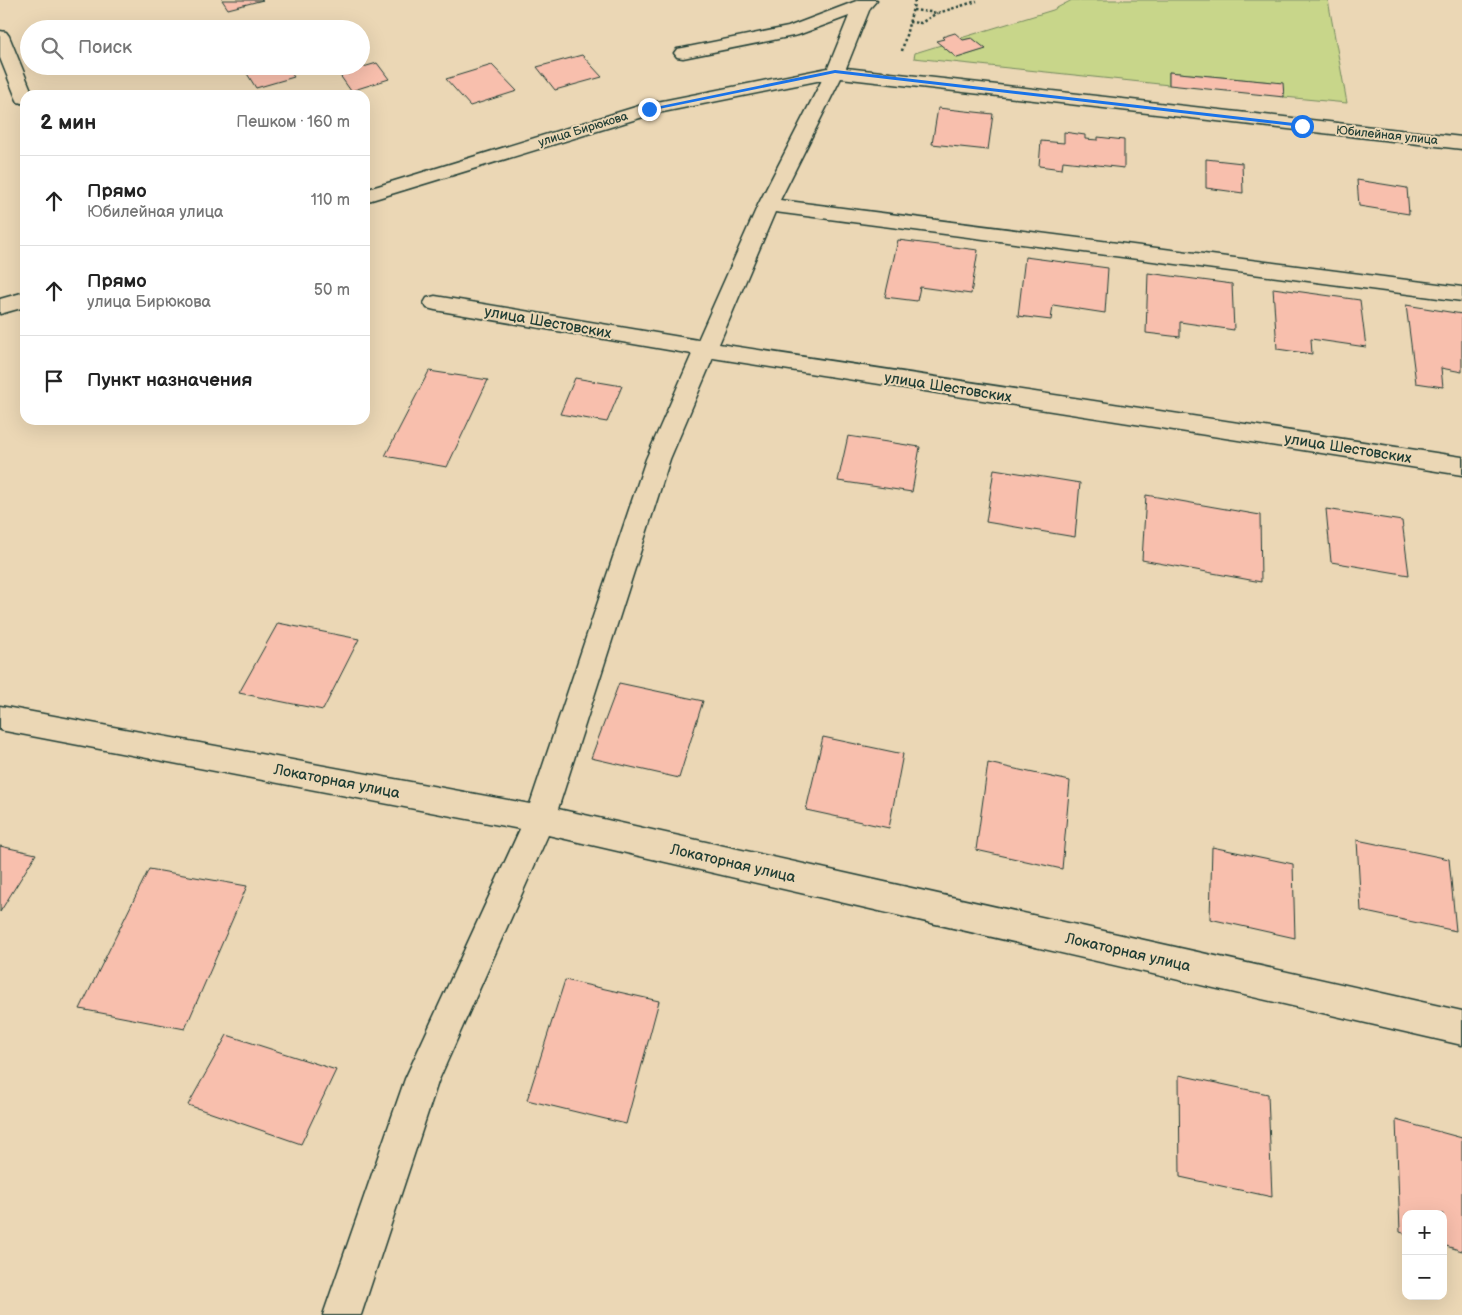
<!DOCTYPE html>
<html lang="ru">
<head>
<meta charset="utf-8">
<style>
  :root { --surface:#fff; --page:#f2f2f2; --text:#222; --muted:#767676; --line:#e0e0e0 }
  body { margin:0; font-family:"Balsamiq Sans",sans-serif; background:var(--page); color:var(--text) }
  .controls { position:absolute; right:15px; bottom:15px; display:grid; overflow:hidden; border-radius:10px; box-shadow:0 5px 20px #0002 }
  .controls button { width:45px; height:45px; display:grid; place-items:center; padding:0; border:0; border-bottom:1px solid var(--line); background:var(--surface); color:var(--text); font:25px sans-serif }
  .stop { position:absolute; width:15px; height:15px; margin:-11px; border:4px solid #1a73e8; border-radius:50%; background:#fff }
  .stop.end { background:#1a73e8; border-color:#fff; box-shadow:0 1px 5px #0008 }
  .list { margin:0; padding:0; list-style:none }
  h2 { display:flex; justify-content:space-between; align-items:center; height:65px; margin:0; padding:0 20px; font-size:21px }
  h2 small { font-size:16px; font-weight:400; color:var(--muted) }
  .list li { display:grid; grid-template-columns:32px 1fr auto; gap:15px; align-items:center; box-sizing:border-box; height:90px; padding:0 20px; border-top:1px solid var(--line) }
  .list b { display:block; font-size:19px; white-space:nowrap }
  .list p { margin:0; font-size:16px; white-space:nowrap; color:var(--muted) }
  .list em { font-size:16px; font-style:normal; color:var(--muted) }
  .icon { flex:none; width:28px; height:28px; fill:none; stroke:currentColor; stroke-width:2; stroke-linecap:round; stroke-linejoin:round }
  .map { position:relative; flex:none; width:1462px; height:1315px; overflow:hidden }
  .search { position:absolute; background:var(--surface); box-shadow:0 5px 20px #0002; left:20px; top:20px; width:350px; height:55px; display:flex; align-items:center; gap:12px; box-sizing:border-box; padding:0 18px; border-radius:28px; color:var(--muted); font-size:19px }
  .panel { position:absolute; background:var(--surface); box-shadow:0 5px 20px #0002; left:20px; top:90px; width:350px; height:335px; border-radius:15px }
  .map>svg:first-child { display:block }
</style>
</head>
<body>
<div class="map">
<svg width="1462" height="1315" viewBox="0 0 1462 1315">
  <rect width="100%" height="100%" fill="#ebd7b5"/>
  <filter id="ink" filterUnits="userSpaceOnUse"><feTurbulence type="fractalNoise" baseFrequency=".02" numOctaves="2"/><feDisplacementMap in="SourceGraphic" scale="10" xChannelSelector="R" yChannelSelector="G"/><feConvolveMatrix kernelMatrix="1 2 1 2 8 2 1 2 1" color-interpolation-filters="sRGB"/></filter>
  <g filter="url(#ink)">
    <path fill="#c8d68a" stroke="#748a5f" d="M1072 0H1328L1347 103 1284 97 1282 83 1169 72V85L914 58 915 53 941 45 957 58 985 49 972 38 963 40 961 38 1053 10Z"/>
    <g fill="#f8bfad" stroke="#1f3d34">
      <path d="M222 0H263L228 9Z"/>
      <path d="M955 33 963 40 972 38 986 49 957 58 936 41 944 39 942 37Z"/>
      <path d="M582 55 602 77 555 90 537 67Z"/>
      <path d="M377 63 389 79 351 91 339 74Z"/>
      <path d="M492 65 517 91 470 106 446 79Z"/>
      <path d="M267 66H286L294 77 256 88 246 72Z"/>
      <path d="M1169 72 1283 83 1284 97 1169 85Z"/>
      <path d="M938 108 993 114 988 150 932 144Z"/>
      <path d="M1064 132 1085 135V139L1098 140V137L1124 140V168L1063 161 1062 169 1039 166 1041 141 1064 143Z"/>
      <path d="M1206 159 1242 163 1243 193 1206 188Z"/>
      <path d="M1357 180 1407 188 1409 214 1359 206Z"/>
      <path d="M898 240 978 250 971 294 920 287 917 301 885 297Z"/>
      <path d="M1025 257 1108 268 1105 313 1053 305 1051 320 1018 316Z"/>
      <path d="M1148 273 1232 284 1234 330 1180 322V337L1146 333Z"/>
      <path d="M1273 288 1360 300 1366 347 1311 339 1312 354 1277 349Z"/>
      <path d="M1406 305 1462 314V372L1441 368 1443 387 1416 383Z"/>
      <path d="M429 371 488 380 447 467 385 456Z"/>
      <path d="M575 378 622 386 607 422 560 414Z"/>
      <path d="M848 436 920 447 912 492 838 481Z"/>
      <path d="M994 469 1080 483 1075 537 986 522Z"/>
      <path d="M1146 495 1260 515 1261 582 1142 560Z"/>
      <path d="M1326 509 1402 521 1409 575 1331 562Z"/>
      <path d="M278 623 359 639 323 710 239 693Z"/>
      <path d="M619 683 703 701 679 778 591 758Z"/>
      <path d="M823 737 903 754 889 828 806 810Z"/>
      <path d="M988 763 1070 781 1062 869 976 850Z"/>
      <path d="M1357 840 1449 859 1456 931 1361 911Z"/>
      <path d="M0 846 36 854 0 912Z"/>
      <path d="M1212 847 1293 864 1295 938 1210 919Z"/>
      <path d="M149 869 247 886 185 1029 80 1009Z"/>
      <path d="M565 980 659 1001 626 1124 527 1100Z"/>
      <path d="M227 1035 336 1070 301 1144 188 1105Z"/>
      <path d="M1179 1075 1268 1094 1272 1197 1180 1177Z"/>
      <path d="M1396 1120 1462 1138V1251L1443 1245V1214H1406V1234L1400 1232Z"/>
    </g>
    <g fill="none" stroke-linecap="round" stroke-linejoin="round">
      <defs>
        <g id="minor">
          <path d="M859 0H877L870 8 846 68 1462 137V149L841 78 780 200 1462 287V301L775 212 719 344 1462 457V475L713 358 670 459 558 809 1462 1011V1045L548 835 438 1082 361 1315H323L405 1079 520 829 0 730V706L530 804 646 459 692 354 435 310 427 308 424 303 427 298 435 296 698 340 758 205 822 80 653 114 365 202V190L642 105 828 68 849 16 798 35 683 58 677 57 674 53 677 49 683 48 788 27Z"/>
          <path d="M0 31 6 32 9 36 33 95H25V104L18 102 16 98 0 58Z"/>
          <path d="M25 292V307L0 314V299Z"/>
        </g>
      </defs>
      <use href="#minor" stroke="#1f3d34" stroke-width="3"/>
      <g stroke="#1f3d34" stroke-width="2.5" stroke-dasharray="2.5 2.5" stroke-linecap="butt">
        <path d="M913 10 938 13 977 1"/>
        <path d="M909 22 921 23 937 13"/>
        <path d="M902 51 915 0"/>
      </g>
      <use href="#minor" fill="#ebd7b5" fill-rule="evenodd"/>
    </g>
  </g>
  <path fill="#1a73e8" d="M835 70 1302 124 1304 126 1302 127 835 73 649 111 646 109Z"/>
  <g text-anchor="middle" stroke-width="4" stroke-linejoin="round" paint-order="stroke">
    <g font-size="12" fill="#1f3d34" stroke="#ebd7b5">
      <text transform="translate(583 129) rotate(-17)" y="4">улица Бирюкова</text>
      <text transform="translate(1387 135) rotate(6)" y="4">Юбилейная улица</text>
    </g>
    <g font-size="15" fill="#1f3d34" stroke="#ebd7b5">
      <text transform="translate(548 322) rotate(10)" y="5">улица Шестовских</text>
      <text transform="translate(948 387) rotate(9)" y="5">улица Шестовских</text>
      <text transform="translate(1348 448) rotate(9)" y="5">улица Шестовских</text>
      <text transform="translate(337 781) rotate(11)" y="5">Локаторная улица</text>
      <text transform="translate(733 863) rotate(13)" y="5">Локаторная улица</text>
      <text transform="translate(1128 952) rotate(13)" y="5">Локаторная улица</text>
    </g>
  </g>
</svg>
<div class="controls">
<button>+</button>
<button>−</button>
</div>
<div class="stop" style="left:1302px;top:126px"></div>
<div class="stop end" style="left:649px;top:109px"></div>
<div class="search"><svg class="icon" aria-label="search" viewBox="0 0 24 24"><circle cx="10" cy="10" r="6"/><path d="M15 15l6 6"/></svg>Поиск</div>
<section class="panel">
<h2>2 мин<small>Пешком · 160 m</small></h2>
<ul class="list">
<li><svg class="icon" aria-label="ahead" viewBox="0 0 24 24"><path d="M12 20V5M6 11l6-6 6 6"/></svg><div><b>Прямо</b><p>Юбилейная улица</p></div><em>110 m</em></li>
<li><svg class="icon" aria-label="ahead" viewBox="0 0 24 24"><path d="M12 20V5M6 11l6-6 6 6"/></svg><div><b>Прямо</b><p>улица Бирюкова</p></div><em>50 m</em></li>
<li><svg class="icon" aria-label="arrive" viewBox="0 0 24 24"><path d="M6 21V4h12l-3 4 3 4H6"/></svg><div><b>Пункт назначения</b></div></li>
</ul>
</section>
</div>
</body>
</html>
